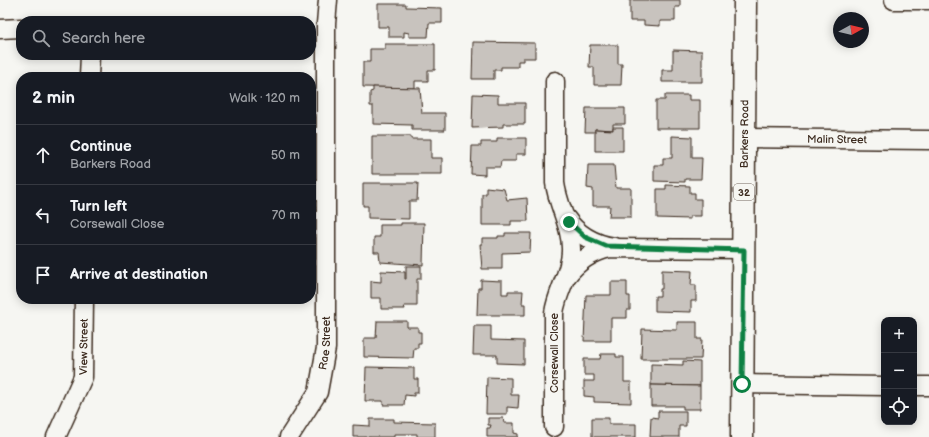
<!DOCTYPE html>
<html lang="en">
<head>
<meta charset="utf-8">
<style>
  :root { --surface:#171b24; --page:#20242c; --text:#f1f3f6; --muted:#9ea1a6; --line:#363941 }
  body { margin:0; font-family:"Balsamiq Sans",sans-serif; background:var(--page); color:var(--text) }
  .controls { position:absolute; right:12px; bottom:12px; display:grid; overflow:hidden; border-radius:8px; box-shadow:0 2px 10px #0003 }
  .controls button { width:36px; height:36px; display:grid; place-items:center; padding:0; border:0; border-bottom:1px solid var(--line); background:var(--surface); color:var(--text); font:20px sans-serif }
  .compass { position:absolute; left:833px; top:12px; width:36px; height:36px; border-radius:50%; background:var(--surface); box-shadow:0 2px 10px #0003; rotate:82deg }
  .stop { position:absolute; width:12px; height:12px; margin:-9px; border:3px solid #0b8043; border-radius:50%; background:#fff }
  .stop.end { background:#0b8043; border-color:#fff; box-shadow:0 1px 4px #0008 }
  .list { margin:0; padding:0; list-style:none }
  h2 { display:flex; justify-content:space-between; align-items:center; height:52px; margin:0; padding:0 16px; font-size:17px }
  h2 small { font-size:13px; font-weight:400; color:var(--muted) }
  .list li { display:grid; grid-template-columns:26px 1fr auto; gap:12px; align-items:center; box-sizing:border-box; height:60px; padding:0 16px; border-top:1px solid var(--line) }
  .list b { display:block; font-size:15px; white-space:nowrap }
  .list p { margin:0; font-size:13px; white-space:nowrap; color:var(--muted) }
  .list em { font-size:13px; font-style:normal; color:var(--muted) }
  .icon { flex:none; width:22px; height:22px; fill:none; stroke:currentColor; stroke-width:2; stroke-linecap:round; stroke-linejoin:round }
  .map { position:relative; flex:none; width:929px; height:437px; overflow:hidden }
  .search { position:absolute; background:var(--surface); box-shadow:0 2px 10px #0003; left:16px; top:16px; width:300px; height:44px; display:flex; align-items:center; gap:10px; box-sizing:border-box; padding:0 14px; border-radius:16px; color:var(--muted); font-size:15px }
  .panel { position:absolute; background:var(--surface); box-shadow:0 2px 10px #0003; left:16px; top:72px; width:300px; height:232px; border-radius:16px }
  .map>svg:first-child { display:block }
</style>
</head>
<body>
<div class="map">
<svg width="929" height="437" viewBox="0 0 929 437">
  <rect width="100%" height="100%" fill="#f6f6f2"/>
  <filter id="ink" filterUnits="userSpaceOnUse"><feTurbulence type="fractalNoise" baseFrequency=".025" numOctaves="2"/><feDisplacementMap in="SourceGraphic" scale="8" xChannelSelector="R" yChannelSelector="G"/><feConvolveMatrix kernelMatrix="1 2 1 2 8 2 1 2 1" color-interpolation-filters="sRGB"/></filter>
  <g filter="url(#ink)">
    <g fill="#c8c3be" stroke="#3b2a1e">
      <path d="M630 0H680V7H675V21H660V26L644 25V21H630Z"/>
      <path d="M378 4H406V7L442 8V23H429L428 37H409V33L404 32V37H389V27H378Z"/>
      <path d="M473 42 535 43V58H523V61H518V67H501V70H494V79H472Z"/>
      <path d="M385 44H435V70H428V81H415V88L363 87V62H370V49H385Z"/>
      <path d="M590 45H618V64H622L621 85H594V67H589Z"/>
      <path d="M673 50 702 51V82H662V70H673Z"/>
      <path d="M373 87 420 88 422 113H445V130H412V125L373 124V106H370V92L373 91Z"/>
      <path d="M473 94 498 95V103H525V124H503V127L472 128Z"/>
      <path d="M665 95H689V100H700V128H656V100H665Z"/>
      <path d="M586 108H625V124H613V130L595 129V132H585Z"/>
      <path d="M613 127H623V151H595V129L613 130Z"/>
      <path d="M372 136H411V139H431V158H442V174H372Z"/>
      <path d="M672 136 692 137V158H702L701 179H685V182L654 181V165H663V158H672Z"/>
      <path d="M497 138H526V154H516V161H501L500 167H485V175L471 174 472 146H481V142H497Z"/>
      <path d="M588 165H614L616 188H631V217H609L610 206H593V189L587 188Z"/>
      <path d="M363 183H418L417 201H409V219L368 218V206H363Z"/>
      <path d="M666 185 690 186V193H695V199H701V216H690V219L657 218V189H666Z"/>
      <path d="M486 187 504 189 507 200 527 198 528 221H511V225H482V194H486Z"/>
      <path d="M401 223H424L423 265 380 262 379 252H374V237H380V225H401Z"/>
      <path d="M505 233H531L530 252 502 253V269H482L480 244H482V238H498V236H505Z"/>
      <path d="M406 266H421V279H417V306H404L405 309H381V298H371V281L381 282V271L405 272V279H406Z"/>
      <path d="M662 270 692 271 691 285H696V301H691V312L655 311V296H660V289H662Z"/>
      <path d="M481 280 502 281V294H508V291H523L522 304H525V315H477L478 288H481Z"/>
      <path d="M611 282H627V296H630V310H627V318H611V341H584L586 295H611Z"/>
      <path d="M377 321H407V327H418V332H421V343H418V348H414L413 358 364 357V338H376Z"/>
      <path d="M677 322H697V339H702L701 359H641L642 329 677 330Z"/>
      <path d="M474 326H491V340L524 341V364L497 363V355H473Z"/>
      <path d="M601 354H616V357H624V382H631V403L594 402V397L584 396V381H594V375H584V359H600Z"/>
      <path d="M683 361 700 362V386L651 385V364L683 365Z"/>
      <path d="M366 367 414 368V379H418V393H414V396L405 395 404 405H383V401H365Z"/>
      <path d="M487 377 511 378V395H519L518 408 507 407V414H486Z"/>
      <path d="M651 385 700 386V409H683V406H651Z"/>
      <path d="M658 411H686V426H679V437H650L651 417 658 418Z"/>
      <path d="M488 418H503L504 423H514V433L518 434V437H487V428H490L491 425H488Z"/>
      <path d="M592 418H609V424H636V437H592Z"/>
      <path d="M370 419H394V422L435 423V437H417V434H394V437H353V425L370 426Z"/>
    </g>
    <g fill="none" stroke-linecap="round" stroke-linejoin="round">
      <defs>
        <g id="minor">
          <path d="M894 0H929"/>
          <path d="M0 29 21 28"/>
          <path d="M89 77 90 55"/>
          <path id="s1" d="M744 138 929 140"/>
          <path d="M566 218C577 234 594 244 614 247"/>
          <path d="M566 277C577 262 592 252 610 248L744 249"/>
          <path d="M742 384 884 386"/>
          <path d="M914 386H929"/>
          <path id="s2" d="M554 427V313C557 291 571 273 571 251 572 227 558 207 555 183V81"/>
          <path id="s3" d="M56 437 83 377 84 299"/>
          <path id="s4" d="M289 437 318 392 326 348V24L328 0"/>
        </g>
        <g id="major">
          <path id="s5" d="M742 437 745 0"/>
        </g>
      </defs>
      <use href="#minor" stroke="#3b2a1e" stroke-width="21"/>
      <use href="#major" stroke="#3b2a1e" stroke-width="25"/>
      <use href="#minor" stroke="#f6f6f2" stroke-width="18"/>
      <use href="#major" stroke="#f6f6f2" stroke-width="22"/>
    </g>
  </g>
  <g fill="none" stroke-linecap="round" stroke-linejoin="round" filter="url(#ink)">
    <path stroke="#0b8043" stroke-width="5" d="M569 222 585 237 606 246 744 250 742 384"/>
  </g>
  <g text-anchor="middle" stroke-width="4" stroke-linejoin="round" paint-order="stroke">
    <rect fill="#f6f6f2" stroke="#73675e" stroke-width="1" x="734" y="184" width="20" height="16" rx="3"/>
    <g font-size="10" font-weight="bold" fill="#3b2a1e">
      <text x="744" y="196">32</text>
    </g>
    <g font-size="11" fill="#3b2a1e" stroke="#f6f6f2">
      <text dy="4" stroke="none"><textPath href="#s5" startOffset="303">Barkers Road</textPath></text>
      <text dy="4" stroke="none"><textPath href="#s1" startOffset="93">Malin Street</textPath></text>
      <text dy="4" stroke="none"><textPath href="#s4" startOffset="103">Rae Street</textPath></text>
      <text dy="4" stroke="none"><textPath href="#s3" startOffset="96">View Street</textPath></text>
      <text dy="4" stroke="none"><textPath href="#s2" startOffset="74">Corsewall Close</textPath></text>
    </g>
  </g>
</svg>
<div class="controls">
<button>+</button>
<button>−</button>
<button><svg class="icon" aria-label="locate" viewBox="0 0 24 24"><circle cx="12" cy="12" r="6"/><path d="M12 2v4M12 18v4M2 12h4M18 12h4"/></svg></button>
</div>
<svg class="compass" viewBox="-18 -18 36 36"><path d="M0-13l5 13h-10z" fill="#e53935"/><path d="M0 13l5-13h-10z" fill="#9ea1a6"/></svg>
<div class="stop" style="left:742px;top:384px"></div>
<div class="stop end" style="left:569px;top:222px"></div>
<div class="search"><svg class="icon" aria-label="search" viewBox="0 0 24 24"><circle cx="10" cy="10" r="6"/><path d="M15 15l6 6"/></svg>Search here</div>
<section class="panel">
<h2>2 min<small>Walk · 120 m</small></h2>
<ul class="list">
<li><svg class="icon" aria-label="ahead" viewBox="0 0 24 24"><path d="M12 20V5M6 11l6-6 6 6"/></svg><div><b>Continue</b><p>Barkers Road</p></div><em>50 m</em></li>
<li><svg class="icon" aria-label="left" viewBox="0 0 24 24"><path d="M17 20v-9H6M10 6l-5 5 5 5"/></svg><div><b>Turn left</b><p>Corsewall Close</p></div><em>70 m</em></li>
<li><svg class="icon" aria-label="arrive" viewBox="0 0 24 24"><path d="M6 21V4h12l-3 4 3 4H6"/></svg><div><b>Arrive at destination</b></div></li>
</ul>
</section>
</div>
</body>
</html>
